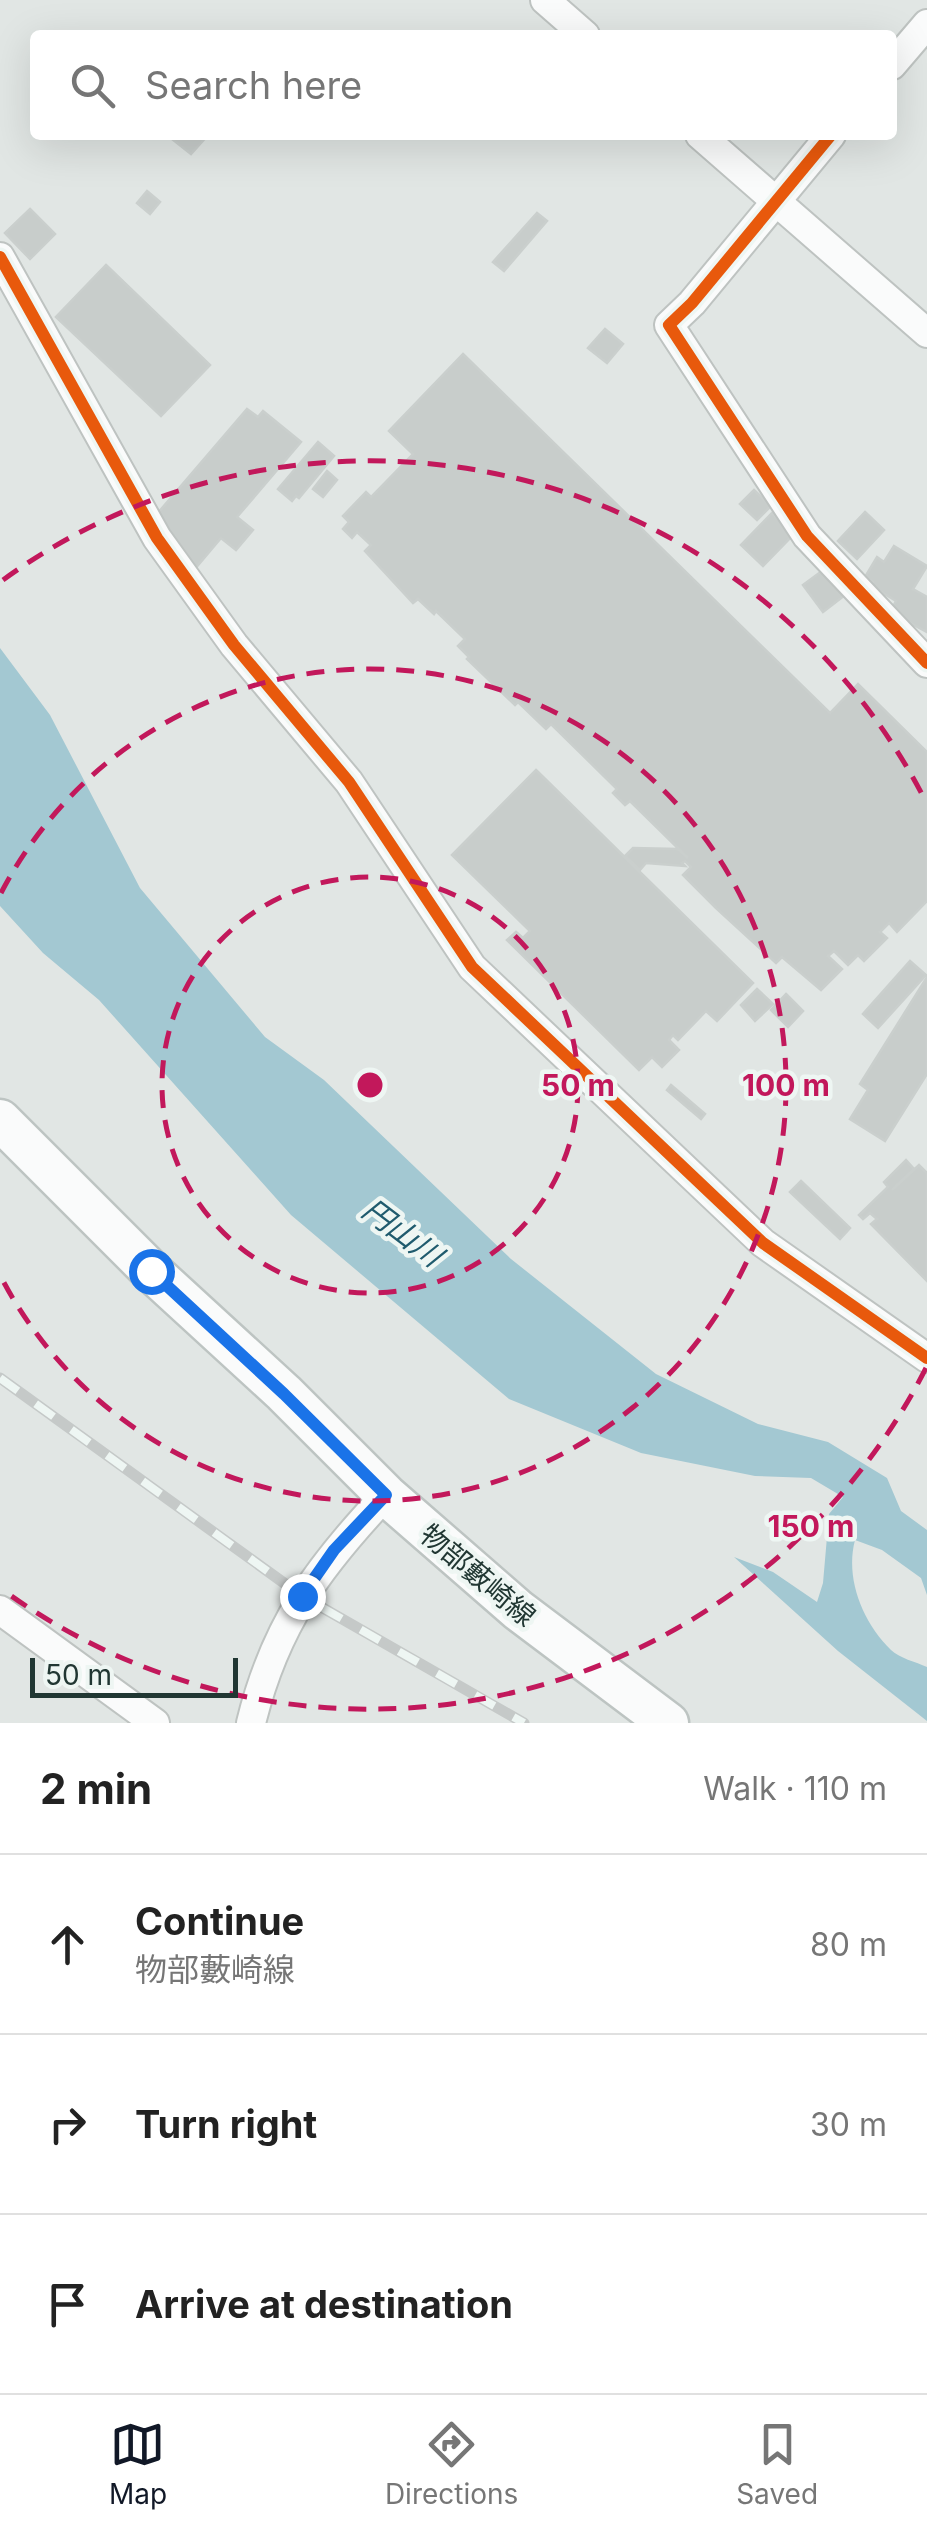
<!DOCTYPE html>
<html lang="en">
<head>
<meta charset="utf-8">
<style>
  :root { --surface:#fff; --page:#f2f2f2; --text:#222; --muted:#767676; --line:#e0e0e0; --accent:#111827 }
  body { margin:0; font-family:Inter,"Noto Sans JP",sans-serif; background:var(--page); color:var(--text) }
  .scale { position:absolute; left:30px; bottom:25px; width:208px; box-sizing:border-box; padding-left:10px; border:5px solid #213733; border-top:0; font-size:28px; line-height:35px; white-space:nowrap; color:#213733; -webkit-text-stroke:8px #eef6f3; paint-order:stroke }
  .stop { position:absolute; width:30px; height:30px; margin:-22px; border:8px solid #1a73e8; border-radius:50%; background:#fff }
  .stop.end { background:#1a73e8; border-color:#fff; box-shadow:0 2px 10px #0008 }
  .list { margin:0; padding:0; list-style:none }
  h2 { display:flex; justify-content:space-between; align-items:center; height:130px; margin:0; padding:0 40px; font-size:42px }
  h2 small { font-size:32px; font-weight:400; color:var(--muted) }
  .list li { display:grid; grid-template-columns:65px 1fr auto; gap:30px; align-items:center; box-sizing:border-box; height:180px; padding:0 40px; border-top:2px solid var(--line) }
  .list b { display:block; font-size:38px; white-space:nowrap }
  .list p { margin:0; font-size:32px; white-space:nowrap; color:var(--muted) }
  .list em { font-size:32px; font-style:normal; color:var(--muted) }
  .icon { flex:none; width:55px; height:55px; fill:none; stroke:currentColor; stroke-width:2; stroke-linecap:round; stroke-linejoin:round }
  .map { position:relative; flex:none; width:927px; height:1723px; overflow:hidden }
  .search { position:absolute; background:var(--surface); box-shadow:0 10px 40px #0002; left:30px; right:30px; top:30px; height:110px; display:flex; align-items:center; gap:25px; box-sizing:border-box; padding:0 35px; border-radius:10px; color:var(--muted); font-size:38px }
  .sheet { height:670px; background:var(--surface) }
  nav { display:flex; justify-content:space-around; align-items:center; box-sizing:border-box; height:140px; border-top:2px solid var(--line); background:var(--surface); font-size:28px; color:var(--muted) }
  nav a { display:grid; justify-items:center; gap:5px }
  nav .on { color:var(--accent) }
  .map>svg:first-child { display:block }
</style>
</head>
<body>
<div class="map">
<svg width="927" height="1723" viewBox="0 0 927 1723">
  <rect width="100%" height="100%" fill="#e1e6e4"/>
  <path fill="#a3c8d2" d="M0 648 50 715 140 888 265 1037 324 1080 511 1259 656 1374 758 1424 828 1442 887 1478 901 1511 927 1530V1595L921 1578 882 1550 855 1540C845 1578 862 1622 891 1650 899 1658 916 1662 927 1667V1721L838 1651 734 1557 773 1572 817 1602 823 1583 829 1514 843 1497 811 1478 755 1476 641 1453 509 1399 291 1215 99 1000 43 953 0 906Z"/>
  <g fill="#c8cdcb" stroke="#cacfcd" stroke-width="2.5">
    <path d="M167 135H208L191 154Z"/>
    <path d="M147 191 160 202 150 214 137 203Z"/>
    <path d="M30 209 55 234 30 259 5 233Z"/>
    <path d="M537 213 547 221 504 271 493 262Z"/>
    <path d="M106 265 210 365 161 416 56 317Z"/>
    <path d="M605 329 623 344 607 363 588 348Z"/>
    <path d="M463 354 830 713 858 684 927 752V901L897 932 889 923 880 932 887 938 864 961 858 955 848 965 834 951 828 956 842 969 821 990 782 957 776 963 716 908 683 875 691 867 685 861 682 863 685 866 646 863 640 870 625 856 633 848 678 849 688 858 630 801 625 805 613 793 617 789 551 724 546 729 518 702 515 705 467 659 469 657 458 646 465 639 436 611 434 614 418 599 413 603 365 551 371 545 357 532 352 538 343 529 349 522 343 516 366 492 371 497 413 454 389 431Z"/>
    <path d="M247 409 258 417 263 411 301 442 237 517 253 530 236 550 221 538 194 570 145 528Z"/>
    <path d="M318 442 334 456 299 498 296 496 292 501 278 489Z"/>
    <path d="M327 471 337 480 323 497 313 489Z"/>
    <path d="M754 490 771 506 757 520 740 504Z"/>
    <path d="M865 512 884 530 857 559 838 541Z"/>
    <path d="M772 513 794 534 763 566 741 545Z"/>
    <path d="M894 546 927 566 913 589 927 597V632L890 612 896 601 870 585 873 582 865 577 877 557 884 562Z"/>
    <path d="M826 568 845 595 823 612 803 585Z"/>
    <path d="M536 770 753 983 717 1021 706 1011 678 1040 673 1035 669 1040 679 1050 662 1067 652 1057 639 1070 507 940 516 932 523 938 530 931 452 855Z"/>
    <path d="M910 961 926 975 878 1028 863 1014Z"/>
    <path d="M927 977V1074L885 1141 850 1119 868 1090 860 1084Z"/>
    <path d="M757 989 773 1004 755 1021 741 1005Z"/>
    <path d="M786 994 803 1011 788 1027 771 1010Z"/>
    <path d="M671 1085 705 1114 701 1119 667 1090Z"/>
    <path d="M906 1160 914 1169 892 1190 919 1165 927 1173V1281L871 1224 877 1219 870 1213 863 1219 859 1215 888 1187 884 1182Z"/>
    <path d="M801 1181 850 1228 840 1239 790 1192Z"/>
  </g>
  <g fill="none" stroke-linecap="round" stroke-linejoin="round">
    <defs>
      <g id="minor">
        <path d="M545 0 585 35"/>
        <path d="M892 65 927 24"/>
        <path d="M700 135 927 333"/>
        <path d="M831 135 692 303 669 325 807 536 927 663"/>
        <path d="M0 257 157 538 234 645 349 782 472 967 763 1243 927 1358"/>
        <path d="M0 1610 155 1723"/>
        <path d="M251 1723C275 1625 318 1567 386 1495"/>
      </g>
      <path id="secondary" d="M0 1120 151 1271 284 1393 386 1495 518 1610 668 1723"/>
    </defs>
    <use href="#minor" stroke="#bec3c1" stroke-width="32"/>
    <use href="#secondary" stroke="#bdc4c2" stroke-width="45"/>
    <use href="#minor" stroke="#fafbfb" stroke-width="28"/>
    <use href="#secondary" stroke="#fafbfb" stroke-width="40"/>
    <defs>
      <path id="rail" d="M0 1378 302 1596 524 1723"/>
    </defs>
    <use href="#rail" stroke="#c5c9c8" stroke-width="11"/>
    <use href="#rail" stroke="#eef6f3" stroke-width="8" stroke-dasharray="22" stroke-linecap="butt"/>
    <defs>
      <g id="cycleway">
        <path d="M831 135 692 303 669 325 807 536 927 663"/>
        <path d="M0 257 157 538 234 645 349 782 472 967 763 1243 927 1358"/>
      </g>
    </defs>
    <use href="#cycleway" stroke="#eef6f3" stroke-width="19"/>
    <use href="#cycleway" stroke="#e8590c" stroke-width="12"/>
  </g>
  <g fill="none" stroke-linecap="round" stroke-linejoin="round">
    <path stroke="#1a73e8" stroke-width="12" d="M151 1271 284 1394 386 1495 334 1550 302 1596"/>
  </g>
  <g fill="none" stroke="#c2185b" stroke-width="5" stroke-dasharray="18 12">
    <circle cx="370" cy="1085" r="208"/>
    <path d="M1 893A416 416 0 1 1 1 1277"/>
    <path d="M926 1368A624 624 0 0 1 3 1590M3 580A624 624 0 0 1 926 802"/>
  </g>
  <g text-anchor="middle" stroke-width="9" stroke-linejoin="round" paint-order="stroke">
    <g font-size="28" fill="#213733" stroke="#eef6f3">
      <text transform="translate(478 1575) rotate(40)" y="10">物部藪崎線</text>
    </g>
    <g font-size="30" font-style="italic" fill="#205b6e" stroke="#eef6f3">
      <text transform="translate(402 1233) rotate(37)" y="10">円山川</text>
    </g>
  </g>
  <circle cx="370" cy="1085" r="15" fill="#c2185b" stroke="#eef6f3" stroke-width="5"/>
  <g font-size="30" text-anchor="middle" font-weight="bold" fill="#c2185b" stroke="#eef6f3" stroke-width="9" stroke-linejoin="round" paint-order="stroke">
    <text x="578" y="1096">50 m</text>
    <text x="786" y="1096">100 m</text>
    <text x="811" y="1537">150 m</text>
  </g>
</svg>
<div class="scale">50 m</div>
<div class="stop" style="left:151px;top:1271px"></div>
<div class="stop end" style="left:302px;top:1596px"></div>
<div class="search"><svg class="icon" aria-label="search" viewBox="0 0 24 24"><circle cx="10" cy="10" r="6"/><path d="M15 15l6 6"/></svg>Search here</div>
</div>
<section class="sheet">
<h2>2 min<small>Walk · 110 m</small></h2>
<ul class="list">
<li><svg class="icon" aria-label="ahead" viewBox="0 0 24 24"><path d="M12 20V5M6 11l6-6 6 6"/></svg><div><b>Continue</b><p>物部藪崎線</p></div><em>80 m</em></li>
<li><svg class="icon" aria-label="right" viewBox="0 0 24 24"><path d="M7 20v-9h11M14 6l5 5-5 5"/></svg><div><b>Turn right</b></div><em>30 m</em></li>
<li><svg class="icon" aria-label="arrive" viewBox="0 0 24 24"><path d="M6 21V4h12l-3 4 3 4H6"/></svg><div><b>Arrive at destination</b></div></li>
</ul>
</section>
<nav>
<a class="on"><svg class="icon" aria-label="map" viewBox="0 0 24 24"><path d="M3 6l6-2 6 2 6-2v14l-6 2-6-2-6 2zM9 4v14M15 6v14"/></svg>Map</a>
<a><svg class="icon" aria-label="directions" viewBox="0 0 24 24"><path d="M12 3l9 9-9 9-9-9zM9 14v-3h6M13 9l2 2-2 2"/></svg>Directions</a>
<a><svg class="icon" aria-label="saved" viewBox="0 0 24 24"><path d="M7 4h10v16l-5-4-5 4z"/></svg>Saved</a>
</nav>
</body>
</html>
